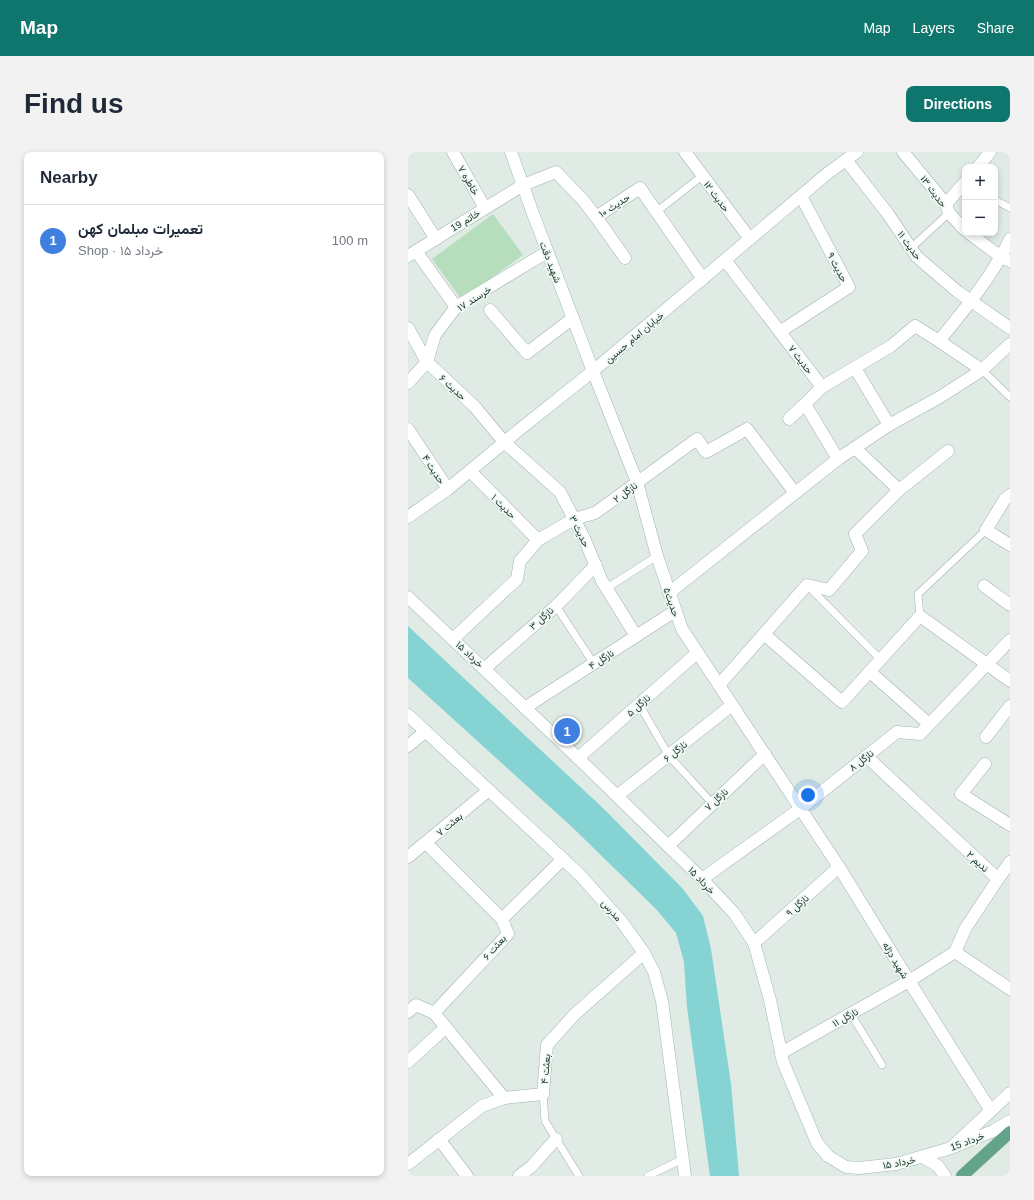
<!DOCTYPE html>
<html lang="en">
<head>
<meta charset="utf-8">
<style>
  :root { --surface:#fff; --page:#f2f2f3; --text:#1f2937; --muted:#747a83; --line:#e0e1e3; --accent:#0f766e }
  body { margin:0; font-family:Arial,Vazirmatn,sans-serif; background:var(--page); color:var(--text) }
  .controls { position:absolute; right:12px; top:12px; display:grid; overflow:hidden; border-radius:8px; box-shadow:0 2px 6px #0003 }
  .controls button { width:36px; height:36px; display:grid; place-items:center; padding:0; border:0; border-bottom:1px solid var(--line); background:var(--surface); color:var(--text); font:20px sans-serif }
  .you { position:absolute; left:400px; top:643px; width:14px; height:14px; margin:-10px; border:3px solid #fff; border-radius:50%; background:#1a73e8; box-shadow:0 0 0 6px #1a73e833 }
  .badge { display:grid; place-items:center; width:26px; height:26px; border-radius:50%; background:var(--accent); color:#fff; font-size:13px; font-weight:700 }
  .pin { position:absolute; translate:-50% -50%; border:2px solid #fff; box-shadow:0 1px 4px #0006 }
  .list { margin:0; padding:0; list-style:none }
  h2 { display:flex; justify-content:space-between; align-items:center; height:52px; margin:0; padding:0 16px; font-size:17px }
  h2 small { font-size:13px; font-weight:400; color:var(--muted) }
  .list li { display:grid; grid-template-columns:26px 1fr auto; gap:12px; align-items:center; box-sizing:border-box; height:72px; padding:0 16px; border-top:1px solid var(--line) }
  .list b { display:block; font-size:15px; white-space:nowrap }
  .list p { margin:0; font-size:13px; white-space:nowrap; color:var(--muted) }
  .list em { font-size:13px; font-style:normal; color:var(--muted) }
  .map { position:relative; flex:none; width:602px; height:1024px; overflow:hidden; border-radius:8px }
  header { display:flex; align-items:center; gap:24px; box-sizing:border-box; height:56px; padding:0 20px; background:var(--accent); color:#fff }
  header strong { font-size:19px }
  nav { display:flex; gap:22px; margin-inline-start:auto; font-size:14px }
  .intro { display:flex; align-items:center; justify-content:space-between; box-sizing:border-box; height:96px; padding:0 24px }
  h1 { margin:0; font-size:28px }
  .button { padding:10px 18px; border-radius:8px; background:var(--accent); color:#fff; font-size:14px; font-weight:700 }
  main { display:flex; gap:24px; padding:0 24px }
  aside { flex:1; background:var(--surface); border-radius:8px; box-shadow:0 2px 6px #0003 }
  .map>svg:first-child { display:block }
</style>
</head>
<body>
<header>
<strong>Map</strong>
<nav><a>Map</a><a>Layers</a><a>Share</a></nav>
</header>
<div class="intro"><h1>Find us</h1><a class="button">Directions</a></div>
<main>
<aside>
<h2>Nearby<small></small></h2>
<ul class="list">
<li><span class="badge" style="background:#3f7fe0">1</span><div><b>تعمیرات مبلمان کهن</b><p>Shop · ۱۵ خرداد</p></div><em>100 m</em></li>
</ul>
</aside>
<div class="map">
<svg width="602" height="1024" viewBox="0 0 602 1024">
  <rect width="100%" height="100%" fill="#dfebe4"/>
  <path fill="#b7debc" d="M85 62 115 103 54 148 24 107Z"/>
  <path fill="#85d3d3" d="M0 474 197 658 275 737 295 764 303 797 323 932 331 1024H302L279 855 276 810 268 781 248 757 164 675 0 526Z"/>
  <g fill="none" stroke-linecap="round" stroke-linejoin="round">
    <defs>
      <g id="lane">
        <path d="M587 48 602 56"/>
        <path d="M248 60 294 24"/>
        <path d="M503 96 541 61"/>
        <path d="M574 218 602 245"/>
        <path d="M401 435 473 508"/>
        <path d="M199 436 249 404"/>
        <path d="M148 454 186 512"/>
        <path d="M512 464 510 442 578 378"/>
        <path d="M231 552 261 604 304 651"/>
        <path d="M443 862 474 913"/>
        <path d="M135 942 137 969 171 1024"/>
        <path d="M240 1024 275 1007"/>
      </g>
      <g id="street">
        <path d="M45 0 77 56"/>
        <path d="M277 0 342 87"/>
        <path d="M495 0 538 52 541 61 557 78"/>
        <path d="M438 8 480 62 509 105 550 140 602 176"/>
        <path d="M570 15 582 0"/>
        <path d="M0 43 28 87"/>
        <path d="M538 52 557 30"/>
        <path d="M188 65 217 106"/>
        <path d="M561 81 593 105 602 109"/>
        <path d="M8 99 48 155"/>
        <path d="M0 104 115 33 148 20 175 48 188 65 232 36 295 127"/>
        <path d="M317 108 414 235 397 252 430 307"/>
        <path d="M82 158 119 201 165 166"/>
        <path d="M0 176 19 210 67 255 96 290 152 340 176 386 194 429 228 484"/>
        <path d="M373 179 441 135 393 44"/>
        <path d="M531 189 574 218"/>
        <path d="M447 216 481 273"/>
        <path d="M185 219 229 330 249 404 274 477 431 715 501 829 583 959"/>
        <path d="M0 231 19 210 27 183 48 155 139 100"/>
        <path d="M414 235 483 194 507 174 531 189C557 157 584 125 602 87"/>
        <path d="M381 267 397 252"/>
        <path d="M0 277 40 337"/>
        <path d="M447 296 491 338"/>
        <path d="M62 319 130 388"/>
        <path d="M602 343 597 347 578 378 602 393"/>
        <path d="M576 434 602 453"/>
        <path d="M261 441 430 307 481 273 532 245 574 218 602 192"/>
        <path d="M356 482 434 550 512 464 602 529"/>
        <path d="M45 487 109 427 112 409 130 388 166 367 187 361 289 287 298 300 339 277 387 341"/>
        <path d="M77 516 148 454 188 413"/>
        <path d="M462 520 521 572"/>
        <path d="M311 533 399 433 421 438 454 399 447 382 491 338 540 299"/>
        <path d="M118 555 267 459"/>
        <path d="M578 585 602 554"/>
        <path d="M0 594 18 579"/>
        <path d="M458 604 590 727 557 777 547 800 602 837"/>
        <path d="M170 606 289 501"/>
        <path d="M577 612 553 642 602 673"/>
        <path d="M209 644 324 553"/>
        <path d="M18 691 94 767"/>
        <path d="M260 694 357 602"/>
        <path d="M0 705 81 638"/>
        <path d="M294 727 392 657 489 580 512 582 602 488"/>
        <path d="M590 727 602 710"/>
        <path d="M346 791 431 715"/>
        <path d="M0 860 8 853 26 861 100 782 94 767 155 707"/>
        <path d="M26 861 96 946"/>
        <path d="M373 901 501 829 547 800"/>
        <path d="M0 910 38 875"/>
        <path d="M31 987 59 1024"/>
        <path d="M544 995 602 941"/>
        <path d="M0 1012 74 954 96 946 135 942 139 893 167 862 236 801"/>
        <path d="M111 1024 123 1015 148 987"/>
      </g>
      <g id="secondary">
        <path d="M103 0 124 59 185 219"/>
        <path d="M0 365 40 337 111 278 185 219 420 21 449 0"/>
        <path d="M0 445 170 606 294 727 326 761 346 791 362 848 375 910 409 991 420 1004 438 1015 451 1016 488 1012 543 996 585 979 602 969"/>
        <path d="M0 563 172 723 214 770 236 801 246 820 254 849 277 1024"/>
        <path d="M515 1005 530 1014 537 1024"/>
      </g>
      <path id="primary" d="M554 1024 602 980"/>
    </defs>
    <use href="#lane" stroke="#a2b3aa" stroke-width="8"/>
    <use href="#street" stroke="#a2b3aa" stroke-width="13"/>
    <use href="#secondary" stroke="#a0bbae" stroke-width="13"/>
    <use href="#primary" stroke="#c1c8c5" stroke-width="13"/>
    <use href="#lane" stroke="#fff" stroke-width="7"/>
    <use href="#street" stroke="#fff" stroke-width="12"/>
    <use href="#secondary" stroke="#fff" stroke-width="12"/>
    <use href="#primary" stroke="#62a389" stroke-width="12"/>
  </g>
  <g text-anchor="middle" stroke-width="3.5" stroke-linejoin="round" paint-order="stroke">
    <g font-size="10" fill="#203c30" stroke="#f0f8f3">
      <text transform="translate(61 28) rotate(60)" y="4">خاطره ۷</text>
      <text transform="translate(526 39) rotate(53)" y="4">حدیث ۱۳</text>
      <text transform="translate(309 44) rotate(53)" y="4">حدیث ۱۲</text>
      <text transform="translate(206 53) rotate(-33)" y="4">حدیث ۱۰</text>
      <text transform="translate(57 68) rotate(-32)" y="4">خاتم 19</text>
      <text transform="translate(502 93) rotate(54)" y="4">حدیث ۱۱</text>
      <text transform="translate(143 110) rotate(69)" y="4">شهید دقت</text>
      <text transform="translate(430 115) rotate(62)" y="4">حدیث ۹</text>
      <text transform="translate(66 146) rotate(-33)" y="4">خرسند ۱۷</text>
      <text transform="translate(226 185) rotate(-40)" y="4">خیابان امام حسین</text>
      <text transform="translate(393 207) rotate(53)" y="4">حدیث ۷</text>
      <text transform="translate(45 235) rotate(43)" y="4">حدیث ۶</text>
      <text transform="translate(26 317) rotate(57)" y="4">حدیث ۴</text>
      <text transform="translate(217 340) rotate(-37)" y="4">نازگل ۲</text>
      <text transform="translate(96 354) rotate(45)" y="4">حدیث ۱</text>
      <text transform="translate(172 379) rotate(64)" y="4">حدیث ۳</text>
      <text transform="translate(264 450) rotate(71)" y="4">حدیث۵</text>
      <text transform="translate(133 466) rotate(-42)" y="4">نازگل ۳</text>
      <text transform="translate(62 502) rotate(43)" y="4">۱۵ خرداد</text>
      <text transform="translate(193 507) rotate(-33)" y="4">نازگل ۴</text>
      <text transform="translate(230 553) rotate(-41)" y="4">نازگل ۵</text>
      <text transform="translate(267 599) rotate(-39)" y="4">نازگل ۶</text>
      <text transform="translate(453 608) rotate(-38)" y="4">نازگل ۸</text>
      <text transform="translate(308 647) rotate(-43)" y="4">نازگل ۷</text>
      <text transform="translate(41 672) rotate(-40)" y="4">بعثت ۷</text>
      <text transform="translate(570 709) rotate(43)" y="4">ندیم ۲</text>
      <text transform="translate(294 728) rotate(46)" y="4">۱۵ خرداد</text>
      <text transform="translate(389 753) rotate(-42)" y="4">نازگل ۹</text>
      <text transform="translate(204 758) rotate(49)" y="4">مدرس</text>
      <text transform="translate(86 795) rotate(-49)" y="4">بعثت ۶</text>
      <text transform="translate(488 808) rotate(59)" y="4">شهید دژله</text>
      <text transform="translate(437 865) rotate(-29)" y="4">نازگل ۱۱</text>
      <text transform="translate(137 917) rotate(-85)" y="4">بعثت ۴</text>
      <text transform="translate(559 989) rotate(-21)" y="4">15 خرداد</text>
      <text transform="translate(491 1010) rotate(-11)" y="4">۱۵ خرداد</text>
    </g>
  </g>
</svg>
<div class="controls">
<button>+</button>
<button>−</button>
</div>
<div class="you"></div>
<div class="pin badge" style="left:159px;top:579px;background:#3f7fe0">1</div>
</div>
</main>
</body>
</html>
